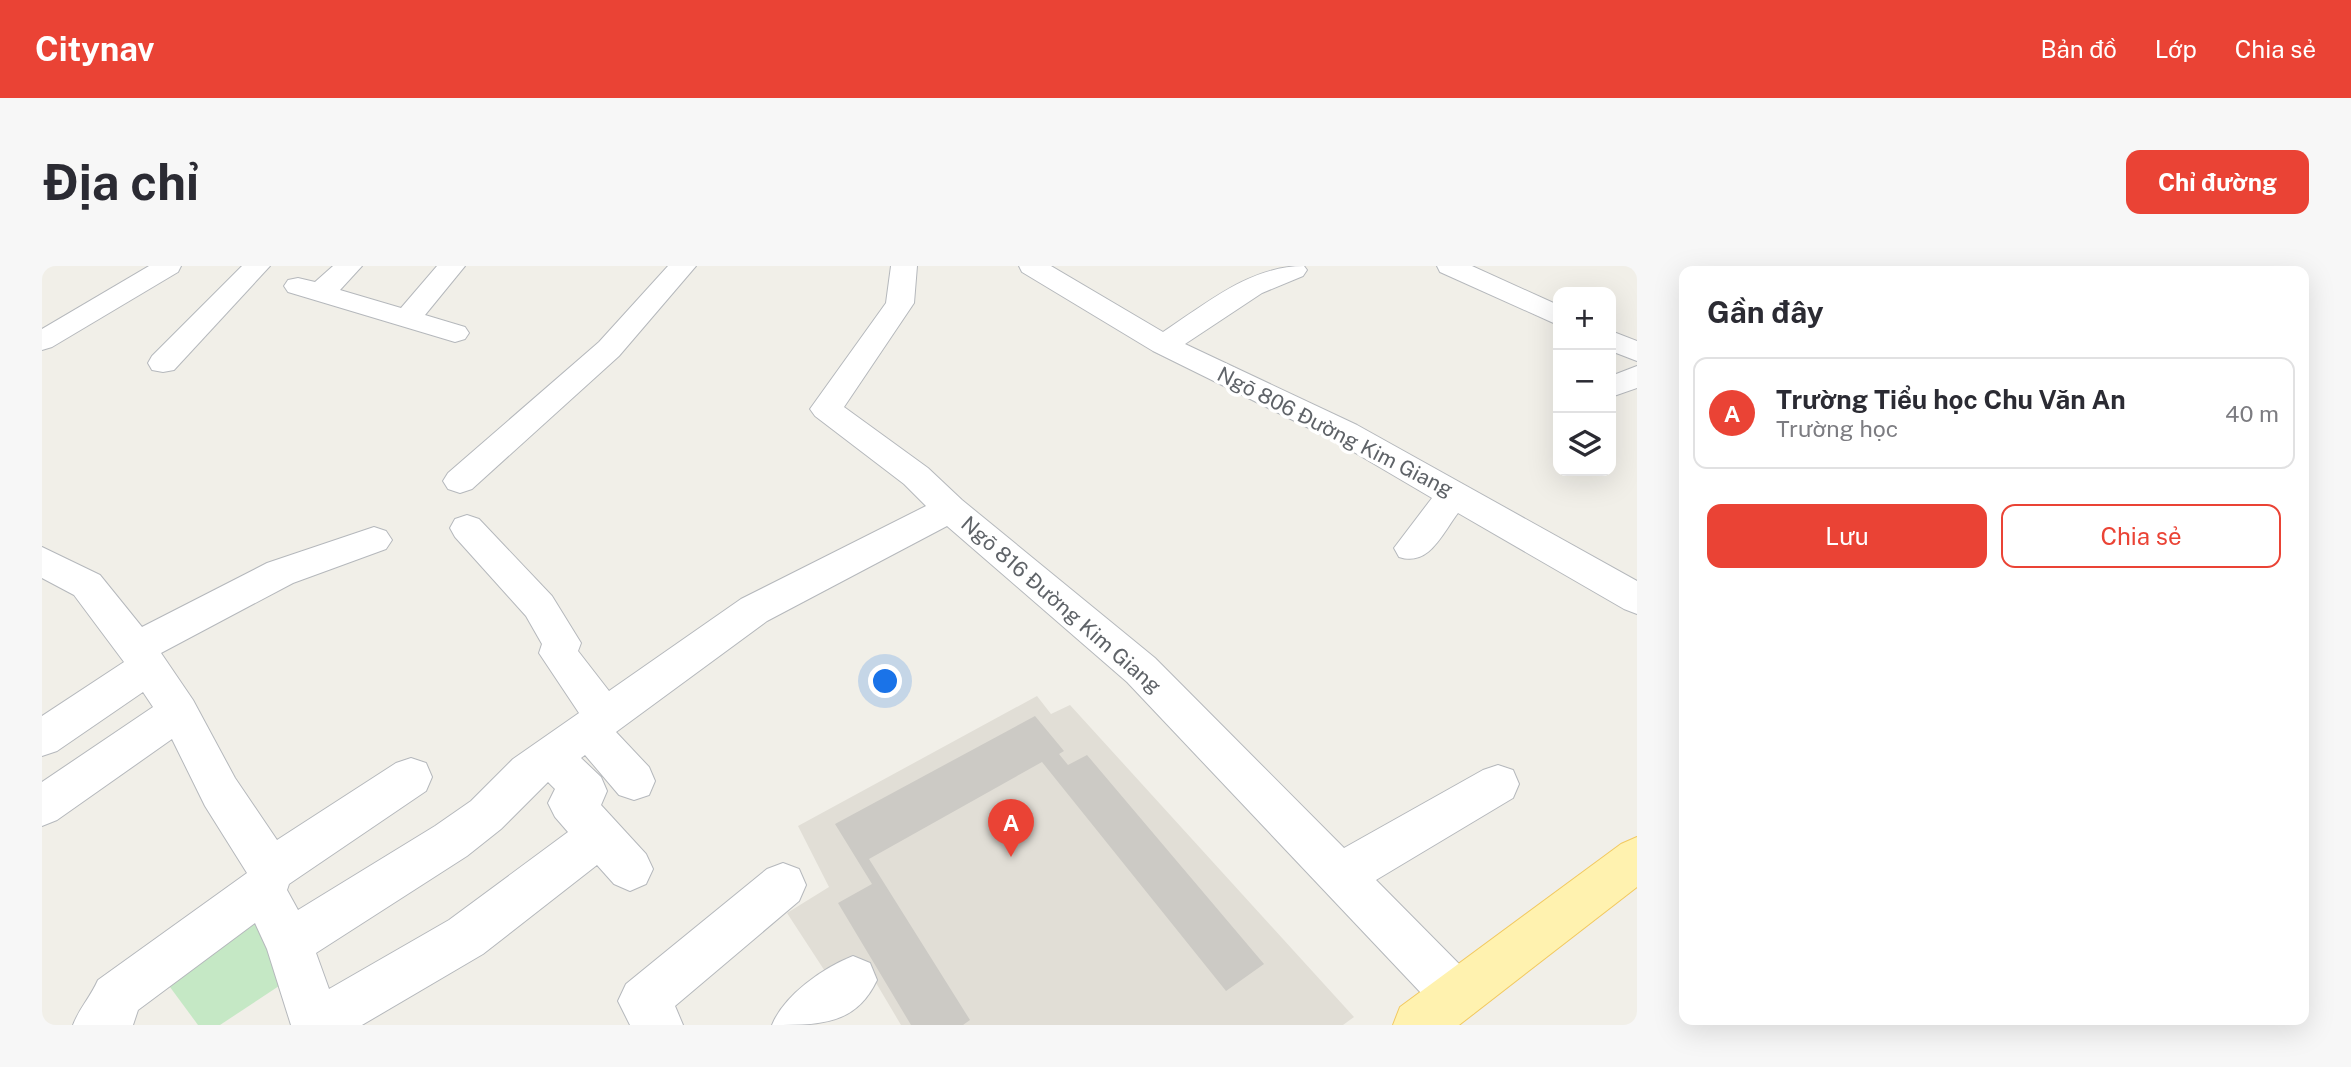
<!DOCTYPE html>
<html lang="vi">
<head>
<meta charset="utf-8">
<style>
  :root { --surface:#fff; --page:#f7f7f7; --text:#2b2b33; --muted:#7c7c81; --line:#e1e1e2; --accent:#ea4335 }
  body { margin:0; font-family:"Public Sans",sans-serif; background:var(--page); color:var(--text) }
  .controls { position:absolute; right:21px; top:21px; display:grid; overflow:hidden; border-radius:14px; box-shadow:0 7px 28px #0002 }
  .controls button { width:63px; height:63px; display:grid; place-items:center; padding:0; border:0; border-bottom:2px solid var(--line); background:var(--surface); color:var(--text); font:35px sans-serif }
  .you { position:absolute; left:844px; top:416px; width:24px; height:24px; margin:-18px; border:5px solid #fff; border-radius:50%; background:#1a73e8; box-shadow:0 0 0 10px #1a73e833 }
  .badge { display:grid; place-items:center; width:46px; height:46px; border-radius:50%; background:var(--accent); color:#fff; font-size:23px; font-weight:700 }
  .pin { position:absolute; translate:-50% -58px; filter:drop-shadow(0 2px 4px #0008) }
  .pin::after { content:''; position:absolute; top:37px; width:24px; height:21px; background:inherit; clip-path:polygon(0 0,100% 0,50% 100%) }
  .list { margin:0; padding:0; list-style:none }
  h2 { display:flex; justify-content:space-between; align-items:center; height:91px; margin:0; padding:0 28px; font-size:30px }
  h2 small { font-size:23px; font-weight:400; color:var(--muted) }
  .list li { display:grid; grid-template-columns:46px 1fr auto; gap:21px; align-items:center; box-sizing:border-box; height:112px; margin:0 14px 14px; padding:0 14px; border:2px solid var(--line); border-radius:14px }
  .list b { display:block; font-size:26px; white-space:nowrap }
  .list p { margin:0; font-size:23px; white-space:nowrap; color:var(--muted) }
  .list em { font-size:23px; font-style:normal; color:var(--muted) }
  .actions { display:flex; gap:14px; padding:21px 28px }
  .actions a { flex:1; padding:16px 0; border:2px solid var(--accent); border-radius:14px; text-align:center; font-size:24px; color:var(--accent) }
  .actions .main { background:var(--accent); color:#fff }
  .icon { flex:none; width:38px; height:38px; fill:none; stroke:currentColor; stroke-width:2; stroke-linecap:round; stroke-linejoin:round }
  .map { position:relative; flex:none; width:1595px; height:759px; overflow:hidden; border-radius:14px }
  header { display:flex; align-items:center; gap:42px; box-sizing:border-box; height:98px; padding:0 35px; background:var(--accent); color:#fff }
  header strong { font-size:33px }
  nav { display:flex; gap:38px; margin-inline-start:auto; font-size:24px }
  .intro { display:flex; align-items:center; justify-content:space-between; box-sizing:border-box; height:168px; padding:0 42px }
  h1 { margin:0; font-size:49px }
  .button { padding:18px 32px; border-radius:14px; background:var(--accent); color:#fff; font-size:24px; font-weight:700 }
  main { display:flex; gap:42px; padding:0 42px }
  aside { flex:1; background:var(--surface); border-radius:14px; box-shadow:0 7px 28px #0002 }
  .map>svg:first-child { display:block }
</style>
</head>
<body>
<header>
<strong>Citynav</strong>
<nav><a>Bản đồ</a><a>Lớp</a><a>Chia sẻ</a></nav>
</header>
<div class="intro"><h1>Địa chỉ</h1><a class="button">Chỉ đường</a></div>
<main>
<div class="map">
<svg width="1595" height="759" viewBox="0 0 1595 759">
  <rect width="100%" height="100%" fill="#f1efe8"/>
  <path fill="#e1ded6" d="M995 430 1009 448 1028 439 1312 751 1301 759H859L824 700 790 716 745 647 787 621 756 560Z"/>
  <path fill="#c5e8c5" d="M214 649 240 718 178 759H156L125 717Z"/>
  <path fill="#cccac5" d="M993 450 1022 485 1017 488 1026 499 1045 489 1222 698 1184 725 1000 496 827 593 928 754 921 759H869L796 637 830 618 793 558Z"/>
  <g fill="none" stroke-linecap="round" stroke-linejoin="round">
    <defs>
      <g id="minor">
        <path d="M107 0H139L136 6 10 81 0 84V63Z"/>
        <path d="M200 0H228L132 104 121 106 110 104 106 97 110 90Z"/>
        <path d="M291 0H320L298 24 359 42 395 0H423L383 49 423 61 427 67 423 73 413 76 246 26 242 20 246 14 256 12 273 16Z"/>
        <path d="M626 0H654L577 90 430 223 418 227 406 223 401 215 406 207 557 76Z"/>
        <path d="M849 0H875L872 37 802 141 886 202 920 234 1113 392 1302 582 1441 504 1456 499 1471 504 1477 518 1471 532 1334 614 1432 713 1440 730 1432 747 1415 755 1398 747 1085 416 905 260 725 355 574 466 607 501 613 515 607 529 592 534 577 529 543 489 539 492 559 511 565 525 559 539 604 588 611 603 604 618 588 625 572 618 555 599 441 688 320 759H249L225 683 213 657 96 744 91 759H31C38 741 48 732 56 714L205 607 163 540 130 473 15 554 0 560V516L111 441 101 426 15 485 0 490V450L82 396 32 329 0 312V281L58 309 100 361 225 297 332 261 344 265 350 274 344 283 251 317 119 387 151 434 193 512 235 574 354 497 369 492 384 497 390 511 384 525 247 618 245 624 256 644 393 560 429 535 471 493 537 447 497 387 500 378 484 350 413 271 408 262 413 253 425 249 437 253 510 330 539 377 536 385 567 425 699 333 884 240 862 218 773 150 768 143 844 37ZM506 516 513 523 506 537 513 551 526 566 407 654 287 723 274 687 425 590 459 563Z"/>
        <path d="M977 0H1009L1121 66C1164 38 1208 0 1262 0L1265 4 1261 10 1220 27 1143 78 1315 159 1595 315V348L1582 343 1416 247C1400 268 1387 301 1357 291L1352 282 1390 232 1293 175 1111 85 980 6Z"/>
        <path d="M1395 0H1430L1516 39V59L1398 6Z"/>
        <path d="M1569 65 1595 75V95L1569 85Z"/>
        <path d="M1595 100V122L1569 131V110Z"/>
        <path d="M741 597 757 603 764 619 757 635 633 740 641 759H588L576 735 584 718 725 603Z"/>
        <path d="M811 690 828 697 835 714C814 759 778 759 730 759 742 729 781 702 811 690Z"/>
      </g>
      <path id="major" d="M1595 571V621L1417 759H1351L1358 741 1579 578Z"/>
    </defs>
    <use href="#minor" stroke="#b5b8bc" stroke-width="2"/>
    <use href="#major" stroke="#f2c960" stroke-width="2"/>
    <use href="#minor" fill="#fff" fill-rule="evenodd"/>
    <use href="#major" fill="#fff2af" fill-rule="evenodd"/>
  </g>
  <g text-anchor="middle" stroke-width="7" stroke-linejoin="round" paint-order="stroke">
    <g font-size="21" fill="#5f6368" stroke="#fff">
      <text transform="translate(1293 166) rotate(27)" y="7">Ngõ 806 Đường Kim Giang</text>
      <text transform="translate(1019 339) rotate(41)" y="7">Ngõ 816 Đường Kim Giang</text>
    </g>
  </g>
</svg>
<div class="controls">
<button>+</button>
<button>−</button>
<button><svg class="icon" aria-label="layers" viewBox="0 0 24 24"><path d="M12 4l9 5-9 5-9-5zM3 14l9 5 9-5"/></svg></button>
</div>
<div class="you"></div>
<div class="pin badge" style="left:969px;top:591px">A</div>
</div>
<aside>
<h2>Gần đây<small></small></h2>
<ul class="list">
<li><span class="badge">A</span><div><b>Trường Tiểu học Chu Văn An</b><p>Trường học</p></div><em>40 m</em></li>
</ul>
<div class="actions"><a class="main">Lưu</a><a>Chia sẻ</a></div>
</aside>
</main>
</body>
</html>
